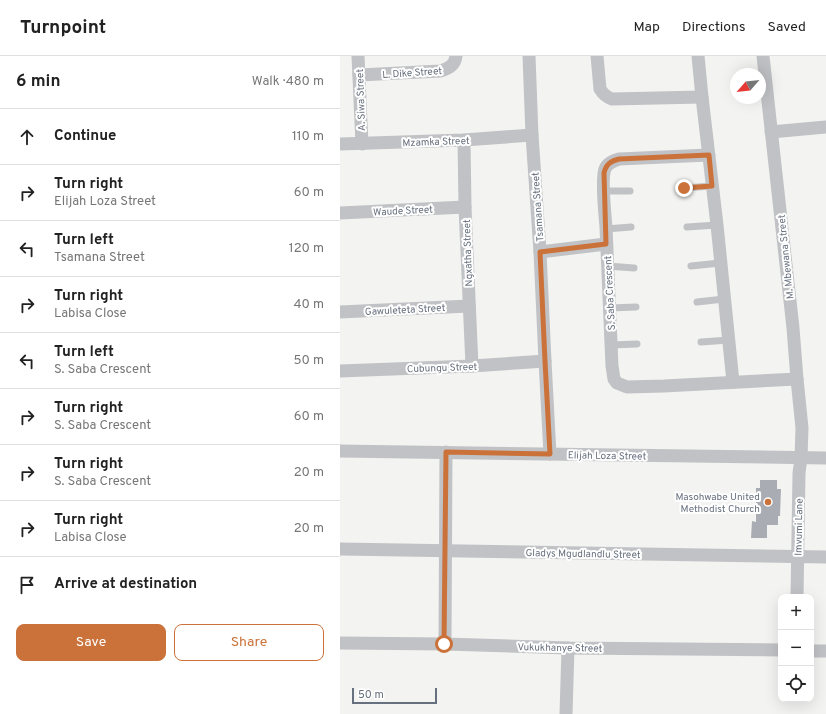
<!DOCTYPE html>
<html lang="en">
<head>
<meta charset="utf-8">
<style>
  :root { --surface:#fff; --page:#f2f2f2; --text:#222; --muted:#767676; --line:#e0e0e0; --accent:#cb723a }
  body { margin:0; font-family:Overpass,sans-serif; background:var(--page); color:var(--text) }
  .controls { position:absolute; right:12px; bottom:12px; display:grid; overflow:hidden; border-radius:8px; box-shadow:0 4px 16px #0002 }
  .controls button { width:36px; height:36px; display:grid; place-items:center; padding:0; border:0; border-bottom:1px solid var(--line); background:var(--surface); color:var(--text); font:20px sans-serif }
  .compass { position:absolute; left:390px; top:12px; width:36px; height:36px; border-radius:50%; background:var(--surface); box-shadow:0 4px 16px #0002; rotate:242deg }
  .scale { position:absolute; left:12px; bottom:10px; width:85px; box-sizing:border-box; padding-left:4px; border:2px solid #67707e; border-top:0; font-size:11px; line-height:14px; white-space:nowrap; color:#67707e; -webkit-text-stroke:3px #fff; paint-order:stroke }
  .stop { position:absolute; width:12px; height:12px; margin:-9px; border:3px solid #cb723a; border-radius:50%; background:#fff }
  .stop.end { background:#cb723a; border-color:#fff; box-shadow:0 1px 4px #0008 }
  .list { margin:0; padding:0; list-style:none }
  h2 { display:flex; justify-content:space-between; align-items:center; height:52px; margin:0; padding:0 16px; font-size:17px }
  h2 small { font-size:13px; font-weight:400; color:var(--muted) }
  .list li { display:grid; grid-template-columns:26px 1fr auto; gap:12px; align-items:center; box-sizing:border-box; height:56px; padding:0 16px; border-top:1px solid var(--line) }
  .list b { display:block; font-size:15px; white-space:nowrap }
  .list p { margin:0; font-size:13px; white-space:nowrap; color:var(--muted) }
  .list em { font-size:13px; font-style:normal; color:var(--muted) }
  .actions { display:flex; gap:8px; padding:12px 16px }
  .actions a { flex:1; padding:9px 0; border:1px solid var(--accent); border-radius:8px; text-align:center; font-size:14px; color:var(--accent) }
  .actions .main { background:var(--accent); color:#fff }
  .icon { flex:none; width:22px; height:22px; fill:none; stroke:currentColor; stroke-width:2; stroke-linecap:round; stroke-linejoin:round }
  .map { position:relative; flex:none; width:486px; height:658px; overflow:hidden }
  header { display:flex; align-items:center; gap:24px; box-sizing:border-box; height:56px; padding:0 20px; background:var(--surface); border-bottom:1px solid var(--line) }
  header strong { font-size:19px }
  nav { display:flex; gap:22px; margin-inline-start:auto; font-size:14px }
  main { display:flex }
  aside { flex:1; background:var(--surface) }
  .map>svg:first-child { display:block }
</style>
</head>
<body>
<header>
<strong>Turnpoint</strong>
<nav><a>Map</a><a>Directions</a><a>Saved</a></nav>
</header>
<main>
<aside>
<h2>6 min<small>Walk · 480 m</small></h2>
<ul class="list">
<li><svg class="icon" aria-label="ahead" viewBox="0 0 24 24"><path d="M12 20V5M6 11l6-6 6 6"/></svg><div><b>Continue</b></div><em>110 m</em></li>
<li><svg class="icon" aria-label="right" viewBox="0 0 24 24"><path d="M7 20v-9h11M14 6l5 5-5 5"/></svg><div><b>Turn right</b><p>Elijah Loza Street</p></div><em>60 m</em></li>
<li><svg class="icon" aria-label="left" viewBox="0 0 24 24"><path d="M17 20v-9H6M10 6l-5 5 5 5"/></svg><div><b>Turn left</b><p>Tsamana Street</p></div><em>120 m</em></li>
<li><svg class="icon" aria-label="right" viewBox="0 0 24 24"><path d="M7 20v-9h11M14 6l5 5-5 5"/></svg><div><b>Turn right</b><p>Labisa Close</p></div><em>40 m</em></li>
<li><svg class="icon" aria-label="left" viewBox="0 0 24 24"><path d="M17 20v-9H6M10 6l-5 5 5 5"/></svg><div><b>Turn left</b><p>S. Saba Crescent</p></div><em>50 m</em></li>
<li><svg class="icon" aria-label="right" viewBox="0 0 24 24"><path d="M7 20v-9h11M14 6l5 5-5 5"/></svg><div><b>Turn right</b><p>S. Saba Crescent</p></div><em>60 m</em></li>
<li><svg class="icon" aria-label="right" viewBox="0 0 24 24"><path d="M7 20v-9h11M14 6l5 5-5 5"/></svg><div><b>Turn right</b><p>S. Saba Crescent</p></div><em>20 m</em></li>
<li><svg class="icon" aria-label="right" viewBox="0 0 24 24"><path d="M7 20v-9h11M14 6l5 5-5 5"/></svg><div><b>Turn right</b><p>Labisa Close</p></div><em>20 m</em></li>
<li><svg class="icon" aria-label="arrive" viewBox="0 0 24 24"><path d="M6 21V4h12l-3 4 3 4H6"/></svg><div><b>Arrive at destination</b></div></li>
</ul>
<div class="actions"><a class="main">Save</a><a>Share</a></div>
</aside>
<div class="map">
<svg width="486" height="658" viewBox="0 0 486 658">
  <rect width="100%" height="100%" fill="#f3f4f1"/>
  <path fill="#a9adb3" d="M420 424H437V433H441L440 460H438V469H427V482H411L412 465 416 466V432H420Z"/>
  <g fill="none" stroke-linecap="round" stroke-linejoin="round">
    <g stroke="#c0c2c5" stroke-width="7">
      <path d="M344 132 372 130"/>
      <path d="M264 135H290"/>
      <path d="M347 171 377 169"/>
      <path d="M266 173 291 171"/>
      <path d="M267 210 294 212"/>
      <path d="M351 210 380 207"/>
      <path d="M357 246 384 243"/>
      <path d="M270 252 296 251"/>
      <path d="M361 286 389 284"/>
      <path d="M271 289 297 288"/>
    </g>
    <g stroke="#c0c2c5" stroke-width="13">
      <path d="M18 0 22 88"/>
      <path d="M189 0 192 79 200 196 205 305 210 398"/>
      <path d="M257 0 260 33C263 38 266 41 272 43L362 41"/>
      <path d="M358 0 362 41 377 169 393 326"/>
      <path d="M423 0 453 272 457 323 462 372 461 402 459 417 457 541"/>
      <path d="M19 19 101 15C109 12 115 9 116 0"/>
      <path d="M431 76 486 71"/>
      <path d="M124 84 125 151 132 310"/>
      <path d="M0 88 124 84 192 79"/>
      <path d="M369 99 279 103C273 105 267 107 265 113 261 122 265 159 266 171 268 217 270 264 272 310L274 323 277 327 287 331 324 330 457 323"/>
      <path d="M0 157 125 151"/>
      <path d="M200 196 266 188"/>
      <path d="M0 256 129 250"/>
      <path d="M0 315 132 310 205 305"/>
      <path d="M0 395 486 402"/>
      <path d="M0 493 486 501"/>
      <path d="M0 587 105 588 228 592 441 594"/>
      <path d="M105 588 106 396"/>
      <path d="M471 595H486"/>
      <path d="M226 658 228 592"/>
    </g>
  </g>
  <g fill="none" stroke-linecap="round" stroke-linejoin="round">
    <path stroke="#cb723a" stroke-width="5" d="M104 588 106 396 210 398 205 305 200 196 266 188 264 117C266 108 271 105 279 103L369 99 372 130 344 132"/>
  </g>
  <circle fill="#cb723a" stroke="#fff" stroke-width="1.5" cx="428" cy="446" r="4"/>
  <g text-anchor="middle" stroke-width="4" stroke-linejoin="round" paint-order="stroke">
    <g font-size="10" fill="#67707e" stroke="#fff">
      <text transform="translate(72 16) rotate(-4)" y="4">L. Dike Street</text>
      <text transform="translate(20 44) rotate(-92)" y="4">A. Siwa Street</text>
      <text transform="translate(96 85) rotate(-2)" y="4">Mzamka Street</text>
      <text transform="translate(197 151) rotate(-94)" y="4">Tsamana Street</text>
      <text transform="translate(63 154) rotate(-3)" y="4">Waude Street</text>
      <text transform="translate(127 197) rotate(-92)" y="4">Ngxatha Street</text>
      <text transform="translate(445 201) rotate(-96)" y="4">M. Mbewana Street</text>
      <text transform="translate(269 237) rotate(-93)" y="4">S. Saba Crescent</text>
      <text transform="translate(65 253) rotate(-3)" y="4">Gawuleteta Street</text>
      <text transform="translate(102 311) rotate(-2)" y="4">Cubungu Street</text>
      <text transform="translate(267 399) rotate(1)" y="4">Elijah Loza Street</text>
      <text transform="translate(458 471) rotate(-89)" y="4">Imvumi Lane</text>
      <text transform="translate(243 497) rotate(1)" y="4">Gladys Mgudlandlu Street</text>
      <text transform="translate(220 591) rotate(1)" y="4">Vukukhanye Street</text>
    </g>
    <g font-size="10" fill="#67707e" stroke="#fff" text-anchor="end">
      <text x="420" y="444">Masohwabe United<tspan x="420" dy="12">Methodist Church</tspan></text>
    </g>
  </g>
</svg>
<div class="controls">
<button>+</button>
<button>−</button>
<button><svg class="icon" aria-label="locate" viewBox="0 0 24 24"><circle cx="12" cy="12" r="6"/><path d="M12 2v4M12 18v4M2 12h4M18 12h4"/></svg></button>
</div>
<svg class="compass" viewBox="-18 -18 36 36"><path d="M0-13l5 13h-10z" fill="#e53935"/><path d="M0 13l5-13h-10z" fill="#767676"/></svg>
<div class="scale">50 m</div>
<div class="stop" style="left:104px;top:588px"></div>
<div class="stop end" style="left:344px;top:132px"></div>
</div>
</main>
</body>
</html>
